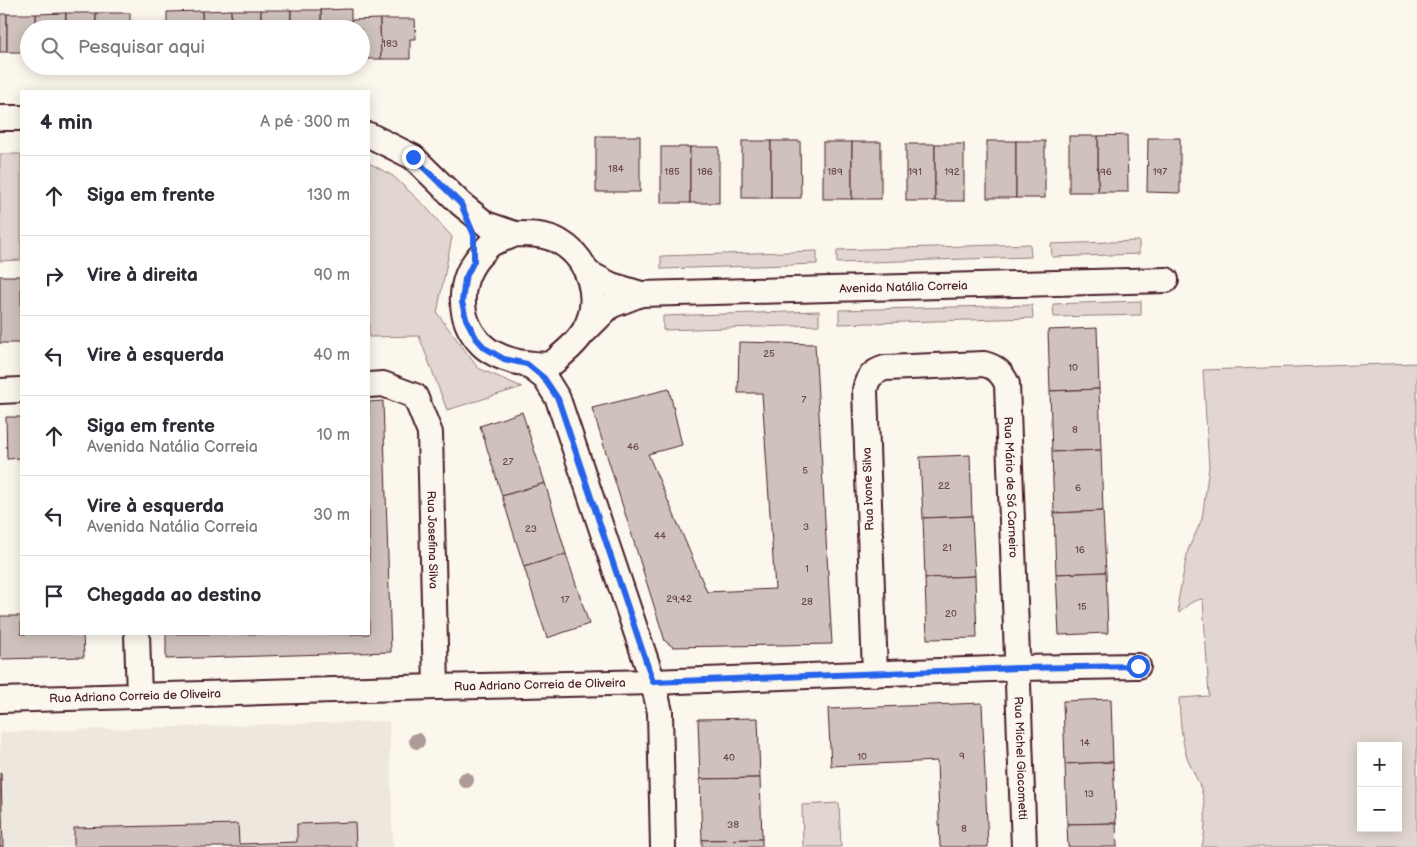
<!DOCTYPE html>
<html lang="pt">
<head>
<meta charset="utf-8">
<style>
  :root { --surface:#fff; --page:#f7f7f7; --text:#2b2b33; --muted:#7c7c81; --line:#e1e1e2 }
  body { margin:0; font-family:"Balsamiq Sans",sans-serif; background:var(--page); color:var(--text) }
  .controls { position:absolute; right:15px; bottom:15px; display:grid; overflow:hidden; border-radius:0px; box-shadow:0 2px 12px #0003 }
  .controls button { width:45px; height:45px; display:grid; place-items:center; padding:0; border:0; border-bottom:1px solid var(--line); background:var(--surface); color:var(--text); font:25px sans-serif }
  .stop { position:absolute; width:15px; height:15px; margin:-11px; border:4px solid #2563eb; border-radius:50%; background:#fff }
  .stop.end { background:#2563eb; border-color:#fff; box-shadow:0 1px 5px #0008 }
  .list { margin:0; padding:0; list-style:none }
  h2 { display:flex; justify-content:space-between; align-items:center; height:65px; margin:0; padding:0 20px; font-size:21px }
  h2 small { font-size:16px; font-weight:400; color:var(--muted) }
  .list li { display:grid; grid-template-columns:32px 1fr auto; gap:15px; align-items:center; box-sizing:border-box; height:80px; padding:0 20px; border-top:1px solid var(--line) }
  .list b { display:block; font-size:19px; white-space:nowrap }
  .list p { margin:0; font-size:16px; white-space:nowrap; color:var(--muted) }
  .list em { font-size:16px; font-style:normal; color:var(--muted) }
  .icon { flex:none; width:28px; height:28px; fill:none; stroke:currentColor; stroke-width:2; stroke-linecap:round; stroke-linejoin:round }
  .map { position:relative; flex:none; width:1417px; height:847px; overflow:hidden }
  .search { position:absolute; background:var(--surface); box-shadow:0 2px 12px #0003; left:20px; top:20px; width:350px; height:55px; display:flex; align-items:center; gap:12px; box-sizing:border-box; padding:0 18px; border-radius:28px; color:var(--muted); font-size:19px }
  .panel { position:absolute; background:var(--surface); box-shadow:0 2px 12px #0003; left:20px; top:90px; width:350px; height:545px; border-radius:0px }
  .map>svg:first-child { display:block }
</style>
</head>
<body>
<div class="map">
<svg width="1417" height="847" viewBox="0 0 1417 847">
  <rect width="100%" height="100%" fill="#fbf7ec"/>
  <filter id="ink" filterUnits="userSpaceOnUse"><feTurbulence type="fractalNoise" baseFrequency=".02" numOctaves="2"/><feDisplacementMap in="SourceGraphic" scale="10" xChannelSelector="R" yChannelSelector="G"/><feConvolveMatrix kernelMatrix="1 2 1 2 8 2 1 2 1" color-interpolation-filters="sRGB"/></filter>
  <g filter="url(#ink)">
    <path fill="#eee7de" d="M389 721 393 847H0V732Z"/>
    <g fill="#e2d7d0" stroke="#967b7e" fill-rule="evenodd">
      <path d="M0 154H21V260L0 261Z"/>
      <path d="M369 163 393 176 425 206 452 237 437 313 478 368 522 387 447 410 419 336 369 337Z"/>
      <path d="M1139 241V254L1052 257 1051 244Z"/>
      <path d="M1030 244 1031 257 837 263V250Z"/>
      <path d="M817 251V264L661 269V256Z"/>
      <path d="M1141 301V315L1054 317 1053 304Z"/>
      <path d="M1032 305 1033 318 839 324V310Z"/>
      <path d="M819 311V325L663 330V316Z"/>
      <path d="M1417 363V847H1202C1206 827 1207 808 1201 789 1197 778 1191 768 1187 757 1181 738 1180 718 1179 698L1209 696 1203 599C1193 600 1187 605 1179 613L1178 601 1188 550 1202 519 1209 467 1203 370ZM1361 746H1398V828H1361Z"/>
      <path d="M839 803 841 847H803L802 805Z"/>
    </g>
    <g fill="#cfc2bc" stroke="#4a1f2b">
      <path d="M351 9V29H321V10Z"/>
      <path d="M231 10 232 29H202V11Z"/>
      <path d="M231 10H261V29H232Z"/>
      <rect x="261" y="10" width="30" height="19"/>
      <rect x="291" y="10" width="30" height="19"/>
      <path d="M202 11V29H167V12Z"/>
      <path d="M66 13V29H36V14Z"/>
      <rect x="66" y="13" width="30" height="16"/>
      <rect x="96" y="13" width="34" height="16"/>
      <rect x="0" y="14" width="7" height="38"/>
      <path d="M7 14H36V29H29V52H7Z"/>
      <path d="M380 19 381 59H361V29H351V20Z"/>
      <path d="M380 19H415L416 39H410V59H381Z"/>
      <path d="M1127 135 1128 192H1098V136Z"/>
      <rect x="596" y="136" width="44" height="56"/>
      <rect x="1069" y="136" width="29" height="56"/>
      <path d="M1148 138H1180V193L1147 192Z"/>
      <rect x="742" y="141" width="29" height="57"/>
      <path d="M771 141H800L801 198H771Z"/>
      <rect x="987" y="141" width="29" height="57"/>
      <rect x="1016" y="141" width="29" height="57"/>
      <rect x="823" y="142" width="29" height="57"/>
      <rect x="852" y="142" width="29" height="57"/>
      <rect x="906" y="144" width="29" height="57"/>
      <rect x="935" y="144" width="29" height="57"/>
      <rect x="661" y="147" width="29" height="56"/>
      <rect x="690" y="147" width="29" height="56"/>
      <rect x="0" y="276" width="21" height="67"/>
      <path d="M1097 328 1099 389 1050 391 1048 330Z"/>
      <path d="M739 342 815 344 832 644 673 647 665 641 592 408 669 389 682 445 648 454 707 592 775 589 762 393H738Z"/>
      <path d="M1099 389 1101 450 1052 452 1050 391Z"/>
      <path d="M383 401 391 652 166 659V634H369V402Z"/>
      <path d="M522 412 545 483 502 496 480 426Z"/>
      <path d="M6 417H21V458L7 459Z"/>
      <path d="M1101 450 1103 511 1054 513 1052 452Z"/>
      <path d="M970 455 972 516 923 518 920 457Z"/>
      <path d="M545 483 566 554 524 567 502 496Z"/>
      <path d="M1103 511 1106 572 1056 574 1054 513Z"/>
      <path d="M972 516 975 576 925 578 923 518Z"/>
      <path d="M566 554 589 624 547 638 524 567Z"/>
      <path d="M1106 572 1108 633 1059 635 1056 574Z"/>
      <path d="M975 576 977 638 927 639 925 578Z"/>
      <path d="M0 616H21V634H83L84 657 0 659Z"/>
      <path d="M1111 699 1113 762 1065 764 1063 701Z"/>
      <path d="M982 703 988 847H940L937 761 831 766 828 709Z"/>
      <path d="M758 718 760 778 700 779 698 719Z"/>
      <path d="M1113 762 1116 823 1067 824 1065 764Z"/>
      <path d="M0 773H1L3 847H0Z"/>
      <path d="M760 778 762 839 702 840 700 779Z"/>
      <path d="M355 822 356 847H74V828L238 824 239 844 297 842V824Z"/>
      <path d="M1116 823 1117 847H1068L1067 824Z"/>
      <path d="M762 839V847H702V840Z"/>
    </g>
    <g fill="none" stroke-linecap="round" stroke-linejoin="round">
      <defs>
        <g id="minor">
          <path d="M0 118H21"/>
          <path d="M369 135 413 157 461 204 486 224 515 234"/>
          <path d="M515 234C530 234 546 234 560 242 590 260 602 300 584 331 579 339 571 347 564 353 560 356 556 361 552 363 546 366 526 363 518 362 505 359 491 354 481 344 456 318 457 278 483 252 485 250 488 246 491 244 498 240 508 238 515 234Z"/>
          <path id="s1" d="M588 273 611 285 641 294 1166 280"/>
          <path d="M585 331 610 306 641 294"/>
          <path d="M527 364 545 378 558 399 653 682 660 712 663 847"/>
          <path id="s2" d="M369 385 383 384 415 396 430 433 436 687"/>
          <path d="M0 391 21 390"/>
          <path d="M137 634 139 696"/>
          <path id="s3" d="M875 674 865 390C867 377 873 372 885 368L984 364C996 367 1002 373 1007 384L1024 847"/>
          <path id="s4" d="M0 700 436 687 653 682 1018 668 1138 666"/>
        </g>
      </defs>
      <use href="#minor" stroke="#4a1f2b" stroke-width="28"/>
      <use href="#minor" stroke="#fbf7ec" stroke-width="24"/>
    </g>
    <g fill="#af9a98">
      <circle cx="417" cy="741" r="8"/>
      <circle cx="466" cy="780" r="8"/>
    </g>
  </g>
  <g fill="none" stroke-linecap="round" stroke-linejoin="round" filter="url(#ink)">
    <path stroke="#2563eb" stroke-width="6" d="M413 157 461 204 474 235V261L465 279 462 302 466 319 476 338 485 348 504 359 527 364 544 378 558 399 653 682 1018 668 1138 666"/>
  </g>
  <g text-anchor="middle" stroke-width="4" stroke-linejoin="round" paint-order="stroke">
    <g font-size="10" fill="#6b484f">
      <text x="390" y="47">183</text>
      <text x="616" y="172">184</text>
      <text x="672" y="175">185</text>
      <text x="705" y="175">186</text>
      <text x="835" y="175">189</text>
      <text x="915" y="175">191</text>
      <text x="952" y="175">192</text>
      <text x="1104" y="175">196</text>
      <text x="1160" y="175">197</text>
      <text x="769" y="357">25</text>
      <text x="1073" y="371">10</text>
      <text x="804" y="403">7</text>
      <text x="1075" y="433">8</text>
      <text x="633" y="450">46</text>
      <text x="508" y="465">27</text>
      <text x="805" y="474">5</text>
      <text x="944" y="489">22</text>
      <text x="1078" y="491">6</text>
      <text x="806" y="530">3</text>
      <text x="531" y="532">23</text>
      <text x="660" y="539">44</text>
      <text x="947" y="551">21</text>
      <text x="1080" y="553">16</text>
      <text x="807" y="572">1</text>
      <text x="679" y="602">29;42</text>
      <text x="565" y="603">17</text>
      <text x="807" y="605">28</text>
      <text x="1082" y="610">15</text>
      <text x="951" y="617">20</text>
      <text x="1085" y="746">14</text>
      <text x="962" y="759">9</text>
      <text x="862" y="760">10</text>
      <text x="729" y="761">40</text>
      <text x="1089" y="797">13</text>
      <text x="733" y="828">38</text>
      <text x="964" y="832">8</text>
    </g>
    <g font-size="12" fill="#4a1f2b" stroke="#fbf7ec">
      <text dy="4" stroke="none"><textPath href="#s1" startOffset="320">Avenida Natália Correia</textPath></text>
      <text dy="4" stroke="none"><textPath href="#s3" startOffset="550">Rua Mário de Sá Carneiro</textPath></text>
      <text transform="translate(868 489) rotate(-92)" y="4">Rua Ivone Silva</text>
      <text dy="4" stroke="none"><textPath href="#s2" startOffset="195">Rua Josefina Silva</textPath></text>
      <text dy="4" stroke="none"><textPath href="#s4" startOffset="540">Rua Adriano Correia de Oliveira</textPath></text>
      <text dy="4" stroke="none"><textPath href="#s4" startOffset="135">Rua Adriano Correia de Oliveira</textPath></text>
      <text dy="4" stroke="none"><textPath href="#s3" startOffset="821">Rua Michel Giacometti</textPath></text>
    </g>
  </g>
</svg>
<div class="controls">
<button>+</button>
<button>−</button>
</div>
<div class="stop" style="left:1138px;top:666px"></div>
<div class="stop end" style="left:413px;top:157px"></div>
<div class="search"><svg class="icon" aria-label="search" viewBox="0 0 24 24"><circle cx="10" cy="10" r="6"/><path d="M15 15l6 6"/></svg>Pesquisar aqui</div>
<section class="panel">
<h2>4 min<small>A pé · 300 m</small></h2>
<ul class="list">
<li><svg class="icon" aria-label="ahead" viewBox="0 0 24 24"><path d="M12 20V5M6 11l6-6 6 6"/></svg><div><b>Siga em frente</b></div><em>130 m</em></li>
<li><svg class="icon" aria-label="right" viewBox="0 0 24 24"><path d="M7 20v-9h11M14 6l5 5-5 5"/></svg><div><b>Vire à direita</b></div><em>90 m</em></li>
<li><svg class="icon" aria-label="left" viewBox="0 0 24 24"><path d="M17 20v-9H6M10 6l-5 5 5 5"/></svg><div><b>Vire à esquerda</b></div><em>40 m</em></li>
<li><svg class="icon" aria-label="ahead" viewBox="0 0 24 24"><path d="M12 20V5M6 11l6-6 6 6"/></svg><div><b>Siga em frente</b><p>Avenida Natália Correia</p></div><em>10 m</em></li>
<li><svg class="icon" aria-label="left" viewBox="0 0 24 24"><path d="M17 20v-9H6M10 6l-5 5 5 5"/></svg><div><b>Vire à esquerda</b><p>Avenida Natália Correia</p></div><em>30 m</em></li>
<li><svg class="icon" aria-label="arrive" viewBox="0 0 24 24"><path d="M6 21V4h12l-3 4 3 4H6"/></svg><div><b>Chegada ao destino</b></div></li>
</ul>
</section>
</div>
</body>
</html>
